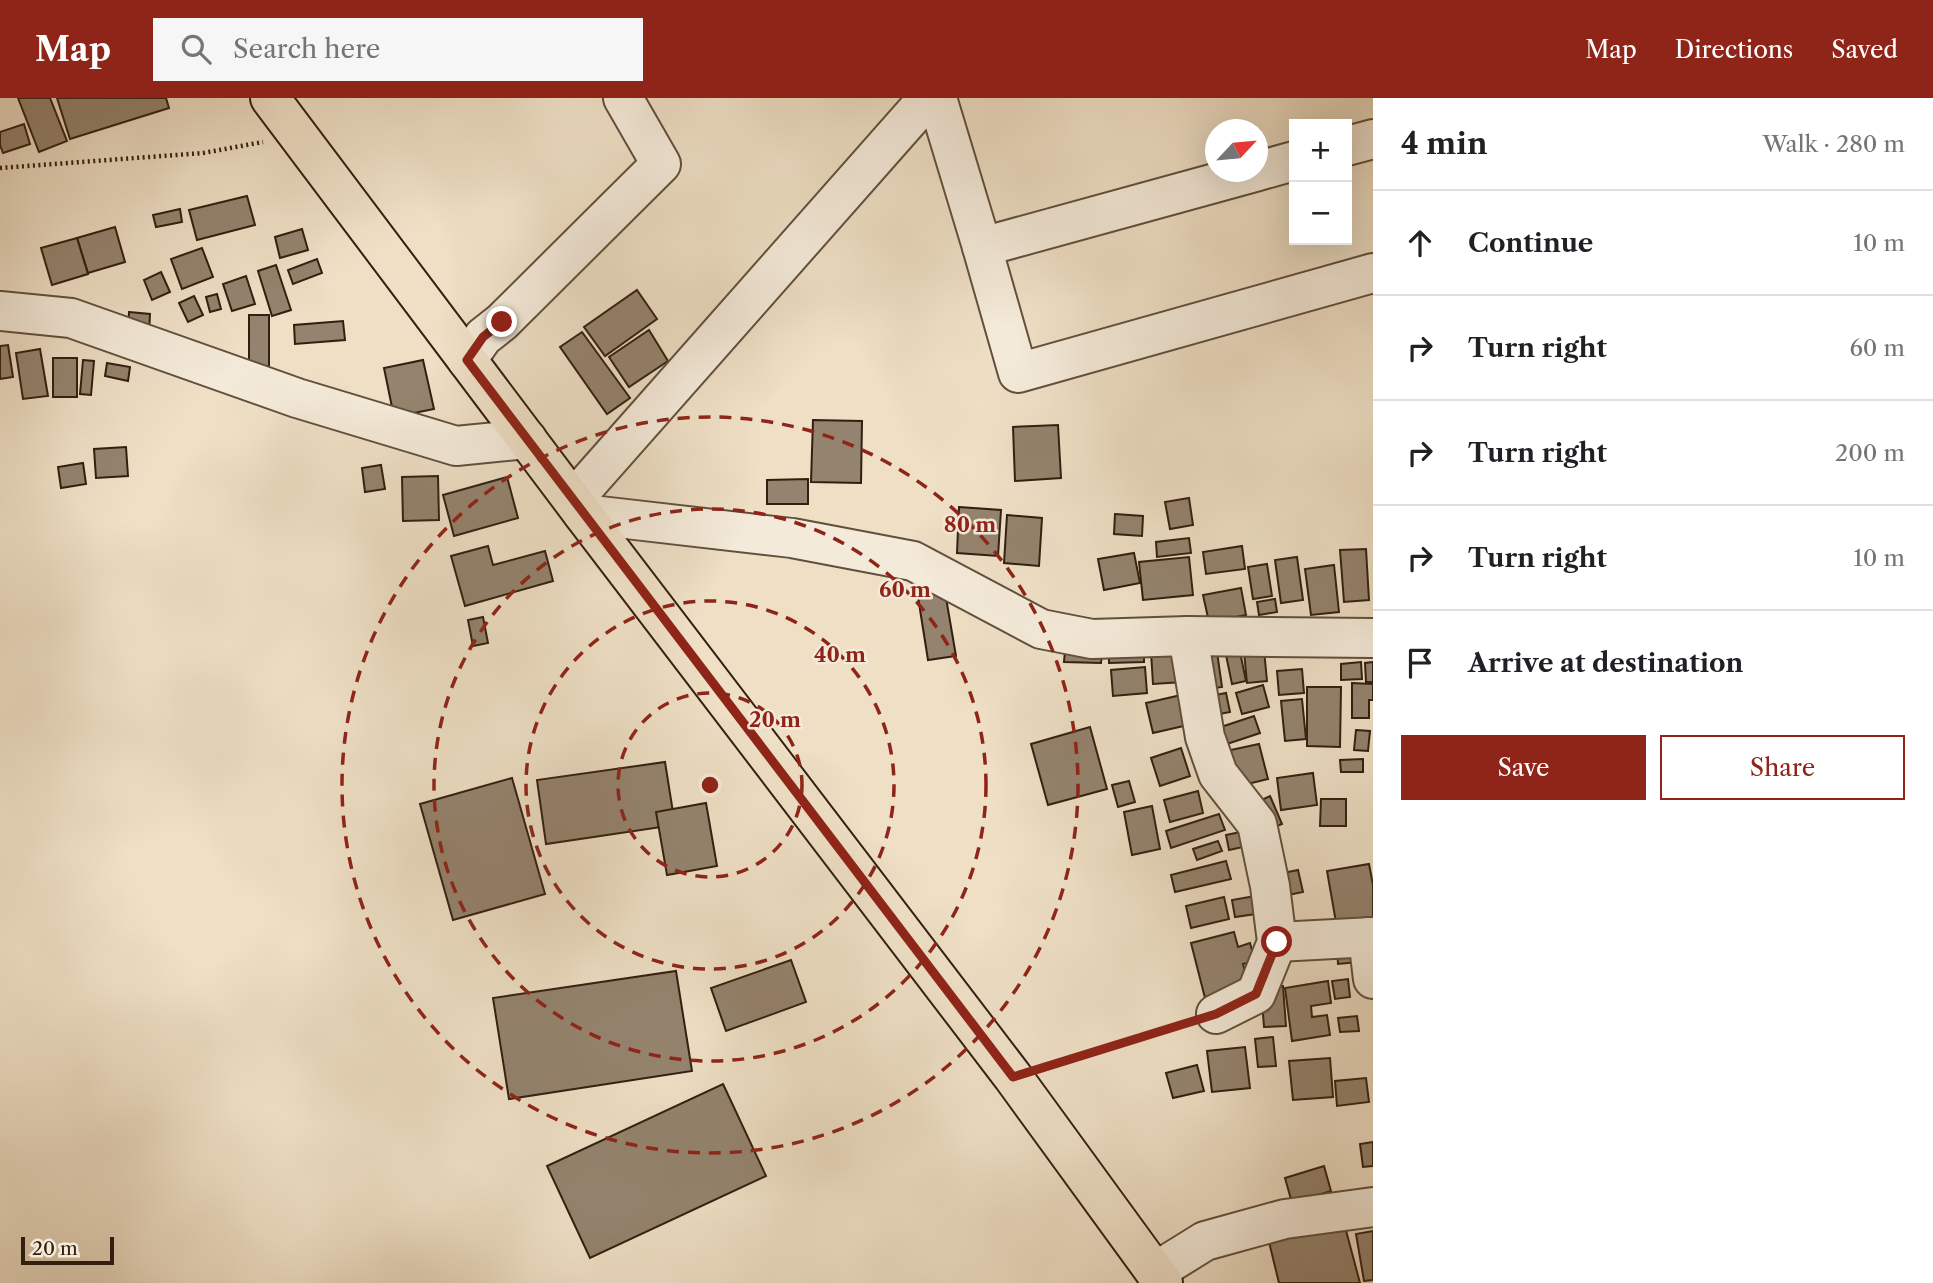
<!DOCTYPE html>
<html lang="en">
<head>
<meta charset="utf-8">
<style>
  :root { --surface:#fff; --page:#f6f6f6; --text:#202124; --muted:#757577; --line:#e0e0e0; --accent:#8f2418 }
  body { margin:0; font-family:"Libre Caslon Text",serif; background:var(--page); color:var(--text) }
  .controls { position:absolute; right:21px; top:21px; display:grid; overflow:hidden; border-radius:0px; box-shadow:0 7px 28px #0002 }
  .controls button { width:63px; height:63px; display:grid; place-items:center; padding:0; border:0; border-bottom:2px solid var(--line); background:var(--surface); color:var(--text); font:35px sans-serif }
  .compass { position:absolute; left:1205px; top:21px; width:63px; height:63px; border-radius:50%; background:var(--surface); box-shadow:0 7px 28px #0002; rotate:64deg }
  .scale { position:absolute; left:21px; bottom:18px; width:93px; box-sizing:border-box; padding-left:7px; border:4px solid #321f10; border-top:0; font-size:19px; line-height:24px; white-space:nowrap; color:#321f10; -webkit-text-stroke:5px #f4ead9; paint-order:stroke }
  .stop { position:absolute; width:21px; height:21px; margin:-16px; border:5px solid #8f2418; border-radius:50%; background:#fff }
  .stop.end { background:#8f2418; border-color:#fff; box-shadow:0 2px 7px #0008 }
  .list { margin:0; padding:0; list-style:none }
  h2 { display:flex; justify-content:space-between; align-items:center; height:91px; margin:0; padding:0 28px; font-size:30px }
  h2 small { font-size:23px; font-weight:400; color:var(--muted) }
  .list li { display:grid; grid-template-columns:46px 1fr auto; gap:21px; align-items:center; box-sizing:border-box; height:105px; padding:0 28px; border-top:2px solid var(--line) }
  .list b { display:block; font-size:26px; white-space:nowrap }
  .list em { font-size:23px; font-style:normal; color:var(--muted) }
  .actions { display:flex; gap:14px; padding:21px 28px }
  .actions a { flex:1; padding:16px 0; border:2px solid var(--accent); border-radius:0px; text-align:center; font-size:24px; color:var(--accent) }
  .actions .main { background:var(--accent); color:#fff }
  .icon { flex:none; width:38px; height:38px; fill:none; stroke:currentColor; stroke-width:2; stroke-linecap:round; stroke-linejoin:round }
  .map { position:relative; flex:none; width:1373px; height:1185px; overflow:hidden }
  header { display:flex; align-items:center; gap:42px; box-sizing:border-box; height:98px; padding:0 35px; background:var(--accent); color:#fff }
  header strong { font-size:33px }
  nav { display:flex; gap:38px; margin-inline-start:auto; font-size:24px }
  .search { width:490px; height:63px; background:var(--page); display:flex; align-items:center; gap:18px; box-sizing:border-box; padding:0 24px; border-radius:0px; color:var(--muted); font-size:26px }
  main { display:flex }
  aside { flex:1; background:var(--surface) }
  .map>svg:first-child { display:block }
</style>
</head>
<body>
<header>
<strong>Map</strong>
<div class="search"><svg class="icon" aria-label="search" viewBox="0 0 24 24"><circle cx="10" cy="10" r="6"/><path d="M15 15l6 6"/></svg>Search here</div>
<nav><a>Map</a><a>Directions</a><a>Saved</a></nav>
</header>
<main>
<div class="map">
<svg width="1373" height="1185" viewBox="0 0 1373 1185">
  <rect width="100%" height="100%" fill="#eedfc5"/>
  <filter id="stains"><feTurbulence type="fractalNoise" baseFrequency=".00286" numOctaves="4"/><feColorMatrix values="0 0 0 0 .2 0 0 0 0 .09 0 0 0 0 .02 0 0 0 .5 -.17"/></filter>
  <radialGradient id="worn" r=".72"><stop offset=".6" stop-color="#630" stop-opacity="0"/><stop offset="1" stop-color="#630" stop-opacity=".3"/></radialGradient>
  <g fill="#94836e" stroke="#321f10" stroke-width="2">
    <path d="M18 0H50L67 43 39 54Z"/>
    <path d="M57 0H166L169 10 70 41Z"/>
    <path d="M24 26 30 46 3 55 0 47V34Z"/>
    <path d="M247 98 255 127 197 142 189 112Z"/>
    <path d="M180 111 182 124 156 129 153 117Z"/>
    <path d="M115 129 125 164 88 175 77 140Z"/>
    <path d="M302 131 308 152 280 160 275 139Z"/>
    <path d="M77 140 88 176 52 187 41 150Z"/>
    <path d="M202 150 213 179 182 191 171 161Z"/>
    <path d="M317 161 322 175 293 186 288 172Z"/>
    <path d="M276 167 291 212 272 218 258 173Z"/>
    <path d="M161 174 170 194 152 202 144 182Z"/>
    <path d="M246 178 255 206 232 213 223 186Z"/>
    <path d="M637 192 657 221 605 258 584 229Z"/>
    <path d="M217 196 221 211 210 214 206 199Z"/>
    <path d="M194 198 203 217 188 224 179 205Z"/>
    <path d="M129 214 150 216 149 236H128Z"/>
    <rect x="249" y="217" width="20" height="54"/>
    <path d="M343 223 345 242 295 246 294 227Z"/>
    <path d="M649 232 668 263 629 289 609 259Z"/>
    <path d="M582 234 630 300 607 316 560 249Z"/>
    <path d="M8 247 13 279 0 281V248Z"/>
    <path d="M40 251 48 298 23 301 16 255Z"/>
    <rect x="53" y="260" width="24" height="39"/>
    <path d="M83 262 94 263 91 297 80 296Z"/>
    <path d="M423 262 434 311 394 319 384 270Z"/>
    <path d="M107 265 130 269 128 283 105 278Z"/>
    <path d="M813 322 862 323 861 385 811 384Z"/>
    <path d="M1058 327 1061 380 1015 383 1013 329Z"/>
    <path d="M126 349 128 378 96 380 94 351Z"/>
    <path d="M83 365 86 386 61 390 58 369Z"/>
    <path d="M381 367 385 391 365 394 362 370Z"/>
    <path d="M438 378 439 422 403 423 402 379Z"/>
    <path d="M507 379 518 420 454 438 443 397Z"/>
    <path d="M808 381V406H767V382Z"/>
    <path d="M1189 400 1193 427 1170 431 1165 404Z"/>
    <path d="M959 409 1001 412 998 458 957 455Z"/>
    <path d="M1115 416 1143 418 1142 438 1114 436Z"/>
    <path d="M1007 417 1042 420 1039 468 1004 465Z"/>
    <path d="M1189 440 1191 455 1157 459 1156 444Z"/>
    <path d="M488 448 493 467 545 453 553 483 465 508 451 458Z"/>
    <path d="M1242 448 1245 471 1206 476 1203 454Z"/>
    <path d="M1366 451 1369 502 1344 504 1340 452Z"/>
    <path d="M1134 455 1140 485 1104 492 1098 461Z"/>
    <path d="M1189 459 1193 497 1143 502 1139 464Z"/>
    <path d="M1297 459 1303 502 1281 505 1275 462Z"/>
    <path d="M1267 466 1272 498 1253 501 1248 469Z"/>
    <path d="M1334 467 1339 514 1311 517 1305 471Z"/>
    <path d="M1241 490 1246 517 1209 524 1203 497Z"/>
    <path d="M945 494 956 558 928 562 918 499Z"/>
    <path d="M1275 501 1277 514 1259 517 1257 504Z"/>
    <path d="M483 519 488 545 473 548 468 522Z"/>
    <path d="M1144 551V564L1109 565V552Z"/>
    <path d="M1181 552 1183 584 1153 586 1151 554Z"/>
    <path d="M1264 552 1267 583 1247 585 1244 554Z"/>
    <path d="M1065 553 1102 554 1101 565 1064 564Z"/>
    <path d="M1217 554 1222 589 1201 592 1195 558Z"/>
    <path d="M1240 554 1246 583 1232 586 1226 557Z"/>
    <path d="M1361 564 1362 581 1341 582V566Z"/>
    <path d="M1373 564V584H1366L1365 565Z"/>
    <path d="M1145 569 1147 595 1113 598 1111 572Z"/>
    <path d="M1302 571 1304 595 1279 597 1277 573Z"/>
    <path d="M1352 585 1373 586V602H1369V620H1352Z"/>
    <path d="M1263 587 1269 609 1242 616 1236 595Z"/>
    <path d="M1307 589H1341L1340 649 1307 648Z"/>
    <path d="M1226 595 1230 614 1209 618 1205 599Z"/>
    <path d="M1181 597 1188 627 1153 635 1146 605Z"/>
    <path d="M1302 601 1306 641 1285 643 1281 603Z"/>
    <path d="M1254 618 1260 635 1227 646 1221 629Z"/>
    <path d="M1090 629 1107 691 1048 707 1031 646Z"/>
    <path d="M1356 632 1370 633 1368 653 1354 652Z"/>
    <path d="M1259 646 1268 681 1235 689 1226 653Z"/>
    <path d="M1181 650 1190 678 1160 688 1151 660Z"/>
    <path d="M1363 661V674H1341L1340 662Z"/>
    <path d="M665 664 675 727 546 746 537 682Z"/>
    <path d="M1313 675 1317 707 1281 712 1277 680Z"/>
    <path d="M512 680 545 796 453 822 420 706Z"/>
    <path d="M1129 683 1135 704 1118 709 1112 687Z"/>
    <path d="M1198 693 1203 715 1170 724 1164 702Z"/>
    <path d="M1270 698 1282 726 1265 733 1253 706Z"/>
    <path d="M1321 701H1346V728H1320Z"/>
    <path d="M706 705 717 768 667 777 656 714Z"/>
    <path d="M1152 708 1160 751 1132 757 1124 714Z"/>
    <path d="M1219 716 1225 732 1171 750 1166 733Z"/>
    <path d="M1250 732 1252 747 1229 752 1226 737Z"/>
    <path d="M1218 743 1222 753 1197 762 1193 751Z"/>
    <path d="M1226 763 1231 781 1175 794 1171 777Z"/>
    <path d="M1369 766 1373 787V824L1337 830 1327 773Z"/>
    <path d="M1298 772 1303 794 1278 799 1273 777Z"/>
    <path d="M1267 796 1270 814 1235 819 1232 802Z"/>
    <path d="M1224 799 1229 821 1191 830 1186 808Z"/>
    <path d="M1234 834 1238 849 1250 845 1255 863 1243 866 1249 889 1205 900 1191 845Z"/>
    <path d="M1337 849 1359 864 1338 866Z"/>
    <path d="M791 862 806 904 726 933 711 890Z"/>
    <path d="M676 873 692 973 509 1001 493 900Z"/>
    <path d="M1348 881 1350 899 1335 901 1332 883Z"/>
    <path d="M1328 883 1331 905 1311 908 1312 919 1327 917 1330 937 1292 943 1285 890Z"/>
    <path d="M1283 888 1286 928 1264 929 1261 890Z"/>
    <path d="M1357 918 1359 933 1340 934 1338 920Z"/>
    <path d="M1273 939 1276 968 1258 969 1255 941Z"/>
    <path d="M1245 949 1250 990 1212 994 1207 953Z"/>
    <path d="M1330 960 1333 999 1293 1002 1289 963Z"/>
    <path d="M1197 967 1204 993 1173 1000 1166 975Z"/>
    <path d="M1366 980 1369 1004 1337 1008 1335 983Z"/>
    <path d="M723 986 766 1078 590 1160 547 1068Z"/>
    <path d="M1373 1044V1068L1363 1069 1360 1046Z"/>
    <path d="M1324 1068 1331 1093 1292 1105 1285 1080Z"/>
    <path d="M1344 1125 1360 1185H1279L1269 1144Z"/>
    <path d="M1373 1133V1182L1364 1183 1356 1136Z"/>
  </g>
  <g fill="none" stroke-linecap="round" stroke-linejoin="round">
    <defs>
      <g id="minor">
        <path d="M937 0 982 149 1255 74"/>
        <path d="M1347 48 1373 41"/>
        <path d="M1258 73 1294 63"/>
        <path d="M982 149 1018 275 1373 175"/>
        <path d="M0 213 71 220 297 300 456 348 527 341"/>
        <path d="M467 262 483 239 502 224 661 66 623 0"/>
        <path d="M573 402 928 0"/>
        <path d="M583 416 792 440 913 463 1041 531 1092 541 1188 538 1373 540"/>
        <path d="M1188 538 1205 639 1218 676 1257 726 1270 788 1277 844 1256 896 1216 916"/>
        <path d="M1368 839 1373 881"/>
        <path d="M1277 844 1373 839"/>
        <path d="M1155 1174 1205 1143 1285 1121 1373 1109"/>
      </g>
      <path id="major" d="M270 0 583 416 1013 979 1163 1185"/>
    </defs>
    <use href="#minor" stroke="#614f3d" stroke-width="42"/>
    <use href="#major" stroke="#321f10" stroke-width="42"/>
    <g stroke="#321f10" stroke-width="4.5" stroke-dasharray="2 3.5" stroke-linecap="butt">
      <path d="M0 70 203 55 263 44"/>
      <path d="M1047 968 1186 925"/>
    </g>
    <use href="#minor" stroke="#f4ead9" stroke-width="38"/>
    <use href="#major" stroke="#eedfc5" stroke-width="38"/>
  </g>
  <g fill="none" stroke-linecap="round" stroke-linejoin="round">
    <path stroke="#8f2418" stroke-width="9" d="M502 224 483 239 467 262 1013 979 1216 916 1256 896 1277 844"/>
  </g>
  <g fill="none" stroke="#8f2418" stroke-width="3.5" stroke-dasharray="12 9">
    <circle cx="710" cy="687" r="92"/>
    <circle cx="710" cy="687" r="184"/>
    <circle cx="710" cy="687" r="276"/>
    <circle cx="710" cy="687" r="368"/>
  </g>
  <circle cx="710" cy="687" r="10" fill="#8f2418" stroke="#f4ead9" stroke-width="3.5"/>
  <g font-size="21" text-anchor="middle" font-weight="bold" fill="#8f2418" stroke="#f4ead9" stroke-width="5" stroke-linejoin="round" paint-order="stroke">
    <text x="970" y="434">80 m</text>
    <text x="905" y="499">60 m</text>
    <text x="840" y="564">40 m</text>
    <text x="775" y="629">20 m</text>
  </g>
  <rect width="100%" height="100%" filter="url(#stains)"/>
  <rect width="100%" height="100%" fill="url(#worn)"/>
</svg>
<div class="controls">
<button>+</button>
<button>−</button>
</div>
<svg class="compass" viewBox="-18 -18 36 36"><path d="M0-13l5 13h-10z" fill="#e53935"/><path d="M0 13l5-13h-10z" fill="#757577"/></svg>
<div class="scale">20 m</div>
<div class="stop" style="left:1277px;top:844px"></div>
<div class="stop end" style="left:502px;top:224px"></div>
</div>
<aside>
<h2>4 min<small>Walk · 280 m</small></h2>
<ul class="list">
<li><svg class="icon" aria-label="ahead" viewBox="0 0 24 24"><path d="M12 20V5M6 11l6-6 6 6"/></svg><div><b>Continue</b></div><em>10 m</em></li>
<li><svg class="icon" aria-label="right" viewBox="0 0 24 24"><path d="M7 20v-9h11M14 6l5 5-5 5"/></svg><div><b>Turn right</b></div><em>60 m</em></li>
<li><svg class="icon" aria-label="right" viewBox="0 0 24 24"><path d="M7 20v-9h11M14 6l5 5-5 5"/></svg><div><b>Turn right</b></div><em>200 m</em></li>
<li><svg class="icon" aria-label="right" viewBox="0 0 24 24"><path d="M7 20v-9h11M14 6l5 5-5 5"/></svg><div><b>Turn right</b></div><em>10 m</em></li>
<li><svg class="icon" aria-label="arrive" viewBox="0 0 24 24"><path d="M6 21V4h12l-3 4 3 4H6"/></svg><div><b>Arrive at destination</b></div></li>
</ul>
<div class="actions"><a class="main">Save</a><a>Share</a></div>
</aside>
</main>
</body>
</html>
